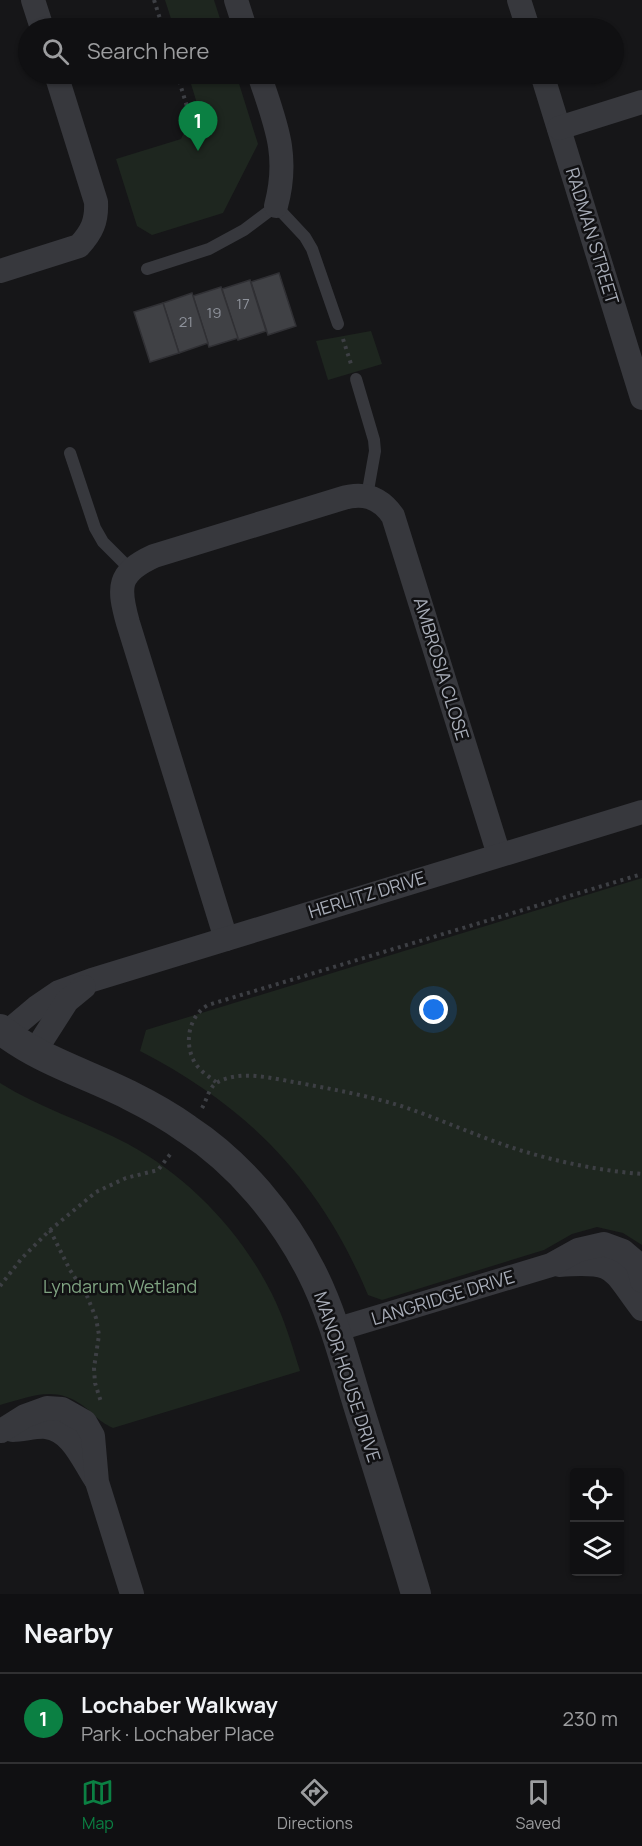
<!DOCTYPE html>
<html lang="en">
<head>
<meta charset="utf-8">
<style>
  :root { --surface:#101012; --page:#19191b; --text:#f1f3f6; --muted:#9c9d9f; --line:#303032; --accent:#0b8043 }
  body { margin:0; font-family:Manrope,sans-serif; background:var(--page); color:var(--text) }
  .controls { position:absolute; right:18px; bottom:18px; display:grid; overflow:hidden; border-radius:6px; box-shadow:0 2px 4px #0004 }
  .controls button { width:54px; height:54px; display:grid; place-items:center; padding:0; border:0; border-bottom:2px solid var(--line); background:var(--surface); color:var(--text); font:30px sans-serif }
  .you { position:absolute; left:434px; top:1010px; width:21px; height:21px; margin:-15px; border:4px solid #fff; border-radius:50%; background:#1a73e8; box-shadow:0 0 0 9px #1a73e833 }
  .badge { display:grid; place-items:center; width:39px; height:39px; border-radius:50%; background:var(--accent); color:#fff; font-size:20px; font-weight:700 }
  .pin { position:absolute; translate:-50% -50px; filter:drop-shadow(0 2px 3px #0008) }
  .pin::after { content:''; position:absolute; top:32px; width:21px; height:18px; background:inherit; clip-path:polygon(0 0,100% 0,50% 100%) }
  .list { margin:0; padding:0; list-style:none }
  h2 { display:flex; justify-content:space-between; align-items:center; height:78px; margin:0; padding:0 24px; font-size:26px }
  h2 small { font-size:20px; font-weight:400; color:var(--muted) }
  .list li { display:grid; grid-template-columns:39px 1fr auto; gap:18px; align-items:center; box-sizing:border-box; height:90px; padding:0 24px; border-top:2px solid var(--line) }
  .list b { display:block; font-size:22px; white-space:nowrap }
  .list p { margin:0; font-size:20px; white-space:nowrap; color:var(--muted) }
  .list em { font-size:20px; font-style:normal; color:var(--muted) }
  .icon { flex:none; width:33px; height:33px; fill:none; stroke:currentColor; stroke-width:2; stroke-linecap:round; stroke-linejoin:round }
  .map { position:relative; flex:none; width:642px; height:1594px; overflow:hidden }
  .search { position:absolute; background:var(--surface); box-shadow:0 2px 4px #0004; left:18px; right:18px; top:18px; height:66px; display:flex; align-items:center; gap:15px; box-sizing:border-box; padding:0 21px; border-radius:33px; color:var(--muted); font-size:22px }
  .sheet { height:168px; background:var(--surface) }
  nav { display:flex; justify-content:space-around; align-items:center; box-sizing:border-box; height:84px; border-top:2px solid var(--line); background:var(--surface); font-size:16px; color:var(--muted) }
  nav a { display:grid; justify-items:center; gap:3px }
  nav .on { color:var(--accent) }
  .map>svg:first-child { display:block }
</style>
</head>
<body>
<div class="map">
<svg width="642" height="1594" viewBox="0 0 642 1594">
  <rect width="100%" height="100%" fill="#161618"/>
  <g fill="#1e261f">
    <path d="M165 0H214L223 28H174Z"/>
    <path d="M188 74H236L258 144 223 213 152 235 137 226 116 159 181 139 187 126 202 120Z"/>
    <path d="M371 331 382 364 328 380 316 341Z"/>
    <path d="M642 878V1245L623 1233 597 1227 572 1234 544 1250 382 1300 368 1295C321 1182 249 1107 140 1051L146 1030Z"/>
    <path d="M0 1083C40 1108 86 1122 128 1144 189 1177 241 1232 272 1294 284 1318 292 1345 300 1371L113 1428C96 1420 95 1414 82 1405 54 1385 30 1397 0 1405Z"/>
  </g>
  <g fill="#404145" stroke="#303034" stroke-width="1.5">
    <path d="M279 273 296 326 268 335 251 282Z"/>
    <path d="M250 280 266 331 238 340 222 289Z"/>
    <path d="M221 287 238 338 209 347 193 296Z"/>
    <path d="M192 293 208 343 179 353 163 303Z"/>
    <path d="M163 303 179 353 150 362 134 312Z"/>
  </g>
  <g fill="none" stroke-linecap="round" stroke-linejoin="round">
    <g stroke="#3d3f44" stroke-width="4" stroke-dasharray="3 4.5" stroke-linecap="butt">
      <path d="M154 0 163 28"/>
      <path d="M177 74 193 126"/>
      <path d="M343 339 351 364"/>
      <path d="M216 1082C208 1076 197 1069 193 1059 184 1040 190 1015 208 1005L642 874"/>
      <path d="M202 1108C207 1100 209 1086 218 1082 241 1070 270 1078 294 1082 331 1089 366 1095 401 1106 443 1120 483 1139 526 1152 563 1163 603 1171 642 1174"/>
      <path d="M50 1230 70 1270 87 1296 96 1318 99 1335 94 1368 95 1383 101 1402"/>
      <path d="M0 1286 22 1258 50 1230 96 1192 126 1178 158 1170 172 1152"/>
    </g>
    <g stroke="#37383d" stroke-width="12">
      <path d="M147 269 209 249 244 230 276 206 305 237 312 249 338 324"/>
      <path d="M356 379 374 440 375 451 367 496"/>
      <path d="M70 453 95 528 103 542 130 569"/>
    </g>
    <g stroke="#37383d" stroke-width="24">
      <path d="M33 0 42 28"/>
      <path d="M236 0 245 28"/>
      <path d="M519 0 528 28"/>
      <path d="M259 74C275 123 290 154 276 206"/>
      <path d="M542 74 642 398"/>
      <path d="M559 128 642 102"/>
      <path d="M0 271 79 246C92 232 97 221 96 202L56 74"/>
      <path d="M226 939 128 623C118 587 117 573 154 556L340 499C362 492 379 496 393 516L499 855"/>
      <path d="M6 1033 37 1007 59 992 92 980 642 812"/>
      <path d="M35 1051 67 1001 84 987"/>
      <path d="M559 1265C617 1261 610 1267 642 1309"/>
      <path d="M335 1330 551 1265 578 1250 604 1244 623 1251 638 1264 642 1281"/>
      <path d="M13 1430C23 1430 36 1426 46 1427 72 1430 83 1461 96 1480"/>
      <path d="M1 1431 25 1416 47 1408 62 1409 85 1422 93 1436 97 1482 132 1594"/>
    </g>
    <path stroke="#37383d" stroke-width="30" d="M0 1029C39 1060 85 1073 129 1095 149 1105 169 1116 187 1129 239 1163 283 1216 311 1271 335 1318 347 1371 363 1421 381 1479 399 1536 416 1594"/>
  </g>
  <g text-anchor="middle" stroke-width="5" stroke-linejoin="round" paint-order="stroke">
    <g font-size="15" fill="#8e929b">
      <text x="243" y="309">17</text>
      <text x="214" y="318">19</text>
      <text x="186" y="327">21</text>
    </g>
    <g font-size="18" fill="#a8adb8" stroke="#111113">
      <text transform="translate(592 236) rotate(73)" y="6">RADMAN STREET</text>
      <text transform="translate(441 669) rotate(73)" y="6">AMBROSIA CLOSE</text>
      <text transform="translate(367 895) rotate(-17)" y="6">HERLITZ DRIVE</text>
      <text transform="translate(443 1298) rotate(-17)" y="6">LANGRIDGE DRIVE</text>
      <text transform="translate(347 1377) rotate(72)" y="6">MANOR HOUSE DRIVE</text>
    </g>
    <g font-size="18" fill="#7fa381" stroke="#111113">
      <text x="120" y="1293">Lyndarum Wetland</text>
    </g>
  </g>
</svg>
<div class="controls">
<button><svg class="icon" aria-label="locate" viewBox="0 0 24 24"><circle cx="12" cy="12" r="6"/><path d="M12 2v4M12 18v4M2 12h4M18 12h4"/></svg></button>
<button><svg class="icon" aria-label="layers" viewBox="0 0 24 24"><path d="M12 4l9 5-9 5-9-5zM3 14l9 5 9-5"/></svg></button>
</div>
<div class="you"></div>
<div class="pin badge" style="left:198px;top:151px">1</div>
<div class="search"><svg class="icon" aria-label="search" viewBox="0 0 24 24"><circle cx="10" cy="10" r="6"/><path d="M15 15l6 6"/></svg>Search here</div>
</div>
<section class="sheet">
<h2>Nearby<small></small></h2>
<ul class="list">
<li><span class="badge">1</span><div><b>Lochaber Walkway</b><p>Park · Lochaber Place</p></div><em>230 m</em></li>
</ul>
</section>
<nav>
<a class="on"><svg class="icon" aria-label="map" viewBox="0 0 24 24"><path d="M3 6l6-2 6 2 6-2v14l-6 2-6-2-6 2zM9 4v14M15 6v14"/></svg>Map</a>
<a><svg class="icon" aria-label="directions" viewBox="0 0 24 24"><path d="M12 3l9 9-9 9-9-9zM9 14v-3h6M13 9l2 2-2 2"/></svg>Directions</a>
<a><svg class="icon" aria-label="saved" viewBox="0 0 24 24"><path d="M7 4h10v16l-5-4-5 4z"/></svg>Saved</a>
</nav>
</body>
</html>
